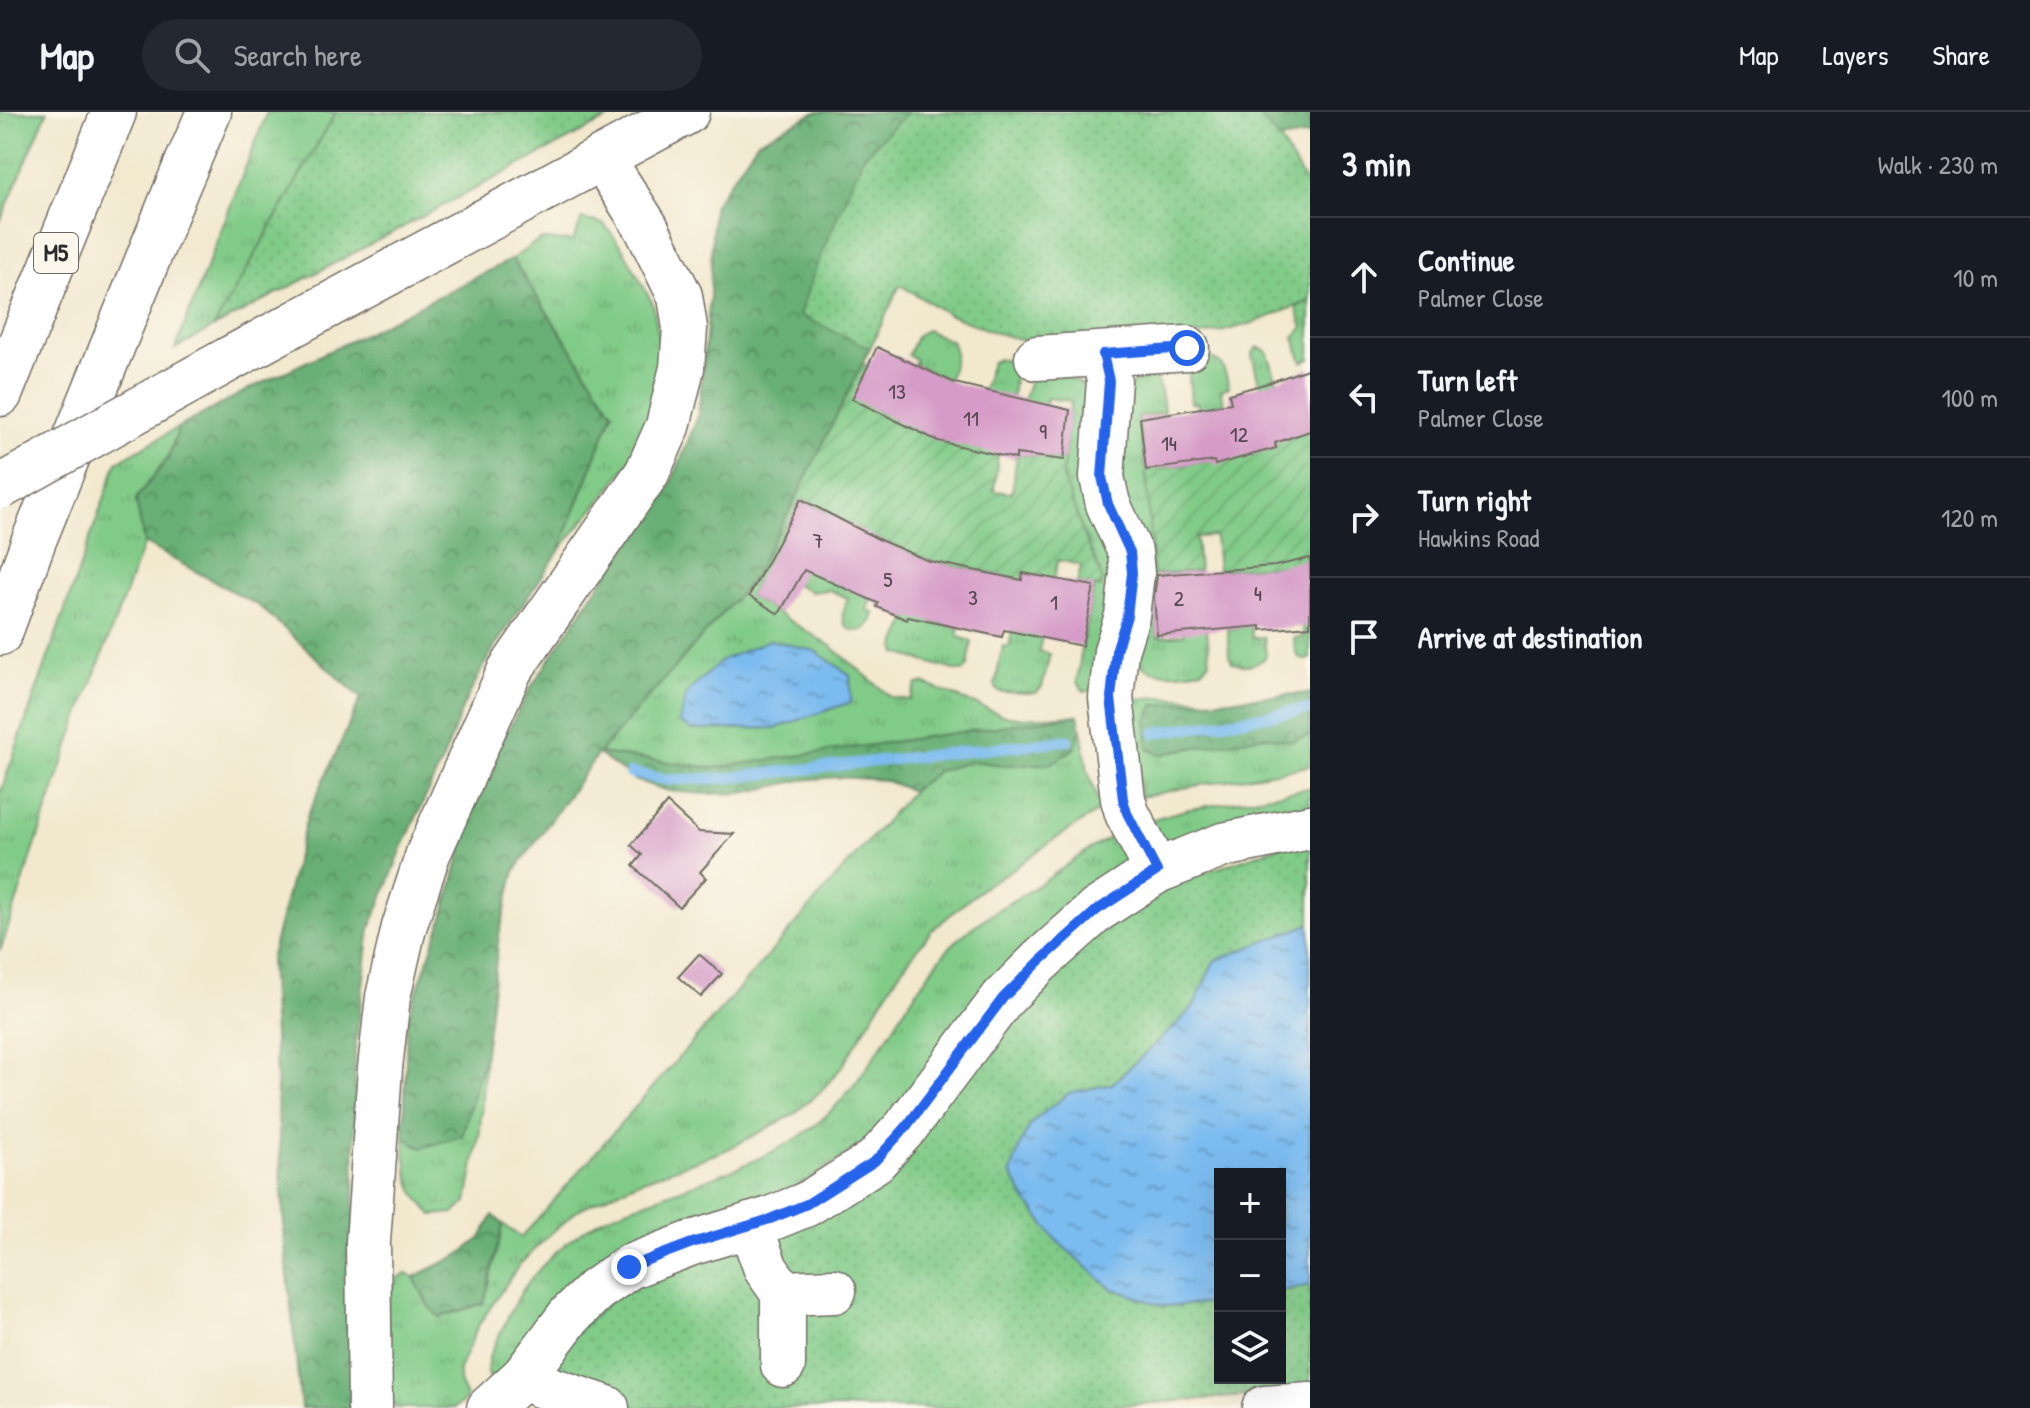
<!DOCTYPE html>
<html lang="en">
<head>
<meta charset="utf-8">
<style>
  :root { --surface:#171b24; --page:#242831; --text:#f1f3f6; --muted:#9ea1a6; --line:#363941 }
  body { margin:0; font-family:"Patrick Hand",sans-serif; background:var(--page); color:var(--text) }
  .controls { position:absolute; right:24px; bottom:24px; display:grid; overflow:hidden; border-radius:0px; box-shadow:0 8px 32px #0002 }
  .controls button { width:72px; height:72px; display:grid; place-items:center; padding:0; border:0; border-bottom:2px solid var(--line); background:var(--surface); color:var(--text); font:40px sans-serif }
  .stop { position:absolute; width:24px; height:24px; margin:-18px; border:6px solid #2563eb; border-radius:50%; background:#fff }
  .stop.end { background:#2563eb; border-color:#fff; box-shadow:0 2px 8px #0008 }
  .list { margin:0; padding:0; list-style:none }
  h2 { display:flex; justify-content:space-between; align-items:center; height:104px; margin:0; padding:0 32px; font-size:34px }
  h2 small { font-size:26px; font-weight:400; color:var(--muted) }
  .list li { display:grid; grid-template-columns:52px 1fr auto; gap:24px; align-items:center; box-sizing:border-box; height:120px; padding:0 32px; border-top:2px solid var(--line) }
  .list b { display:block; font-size:30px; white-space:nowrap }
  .list p { margin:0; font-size:26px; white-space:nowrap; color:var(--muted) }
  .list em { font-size:26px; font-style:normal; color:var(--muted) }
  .icon { flex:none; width:44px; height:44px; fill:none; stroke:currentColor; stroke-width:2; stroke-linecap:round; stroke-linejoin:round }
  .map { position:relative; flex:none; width:1310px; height:1296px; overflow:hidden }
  header { display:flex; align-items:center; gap:48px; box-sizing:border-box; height:112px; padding:0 40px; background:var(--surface); border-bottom:2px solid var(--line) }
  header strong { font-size:38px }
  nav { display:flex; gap:44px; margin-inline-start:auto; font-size:28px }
  .search { width:560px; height:72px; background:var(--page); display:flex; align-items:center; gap:20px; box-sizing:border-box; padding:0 28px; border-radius:44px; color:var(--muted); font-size:30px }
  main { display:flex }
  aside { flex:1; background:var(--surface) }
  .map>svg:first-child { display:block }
</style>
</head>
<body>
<header>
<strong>Map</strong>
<div class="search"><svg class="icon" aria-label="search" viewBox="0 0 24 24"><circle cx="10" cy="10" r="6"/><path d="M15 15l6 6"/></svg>Search here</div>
<nav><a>Map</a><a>Layers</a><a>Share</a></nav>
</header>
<main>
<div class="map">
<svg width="1310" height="1296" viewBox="0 0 1310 1296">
  <defs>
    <pattern id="grass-tufts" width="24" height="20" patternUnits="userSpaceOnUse" patternTransform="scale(2)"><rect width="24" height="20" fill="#81cb88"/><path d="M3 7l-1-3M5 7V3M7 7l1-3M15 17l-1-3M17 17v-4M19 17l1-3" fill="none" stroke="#70ae76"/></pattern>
    <pattern id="forest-crowns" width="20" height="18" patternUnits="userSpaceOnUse" patternTransform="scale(2)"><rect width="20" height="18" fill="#68af74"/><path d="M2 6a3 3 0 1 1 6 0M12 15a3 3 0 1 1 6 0" fill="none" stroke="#568f5f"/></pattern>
    <pattern id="park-dots" width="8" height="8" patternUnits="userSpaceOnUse" patternTransform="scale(2)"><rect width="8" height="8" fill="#81cb88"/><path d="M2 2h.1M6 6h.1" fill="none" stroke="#70ae76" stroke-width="1.8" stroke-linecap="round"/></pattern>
    <pattern id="garden-furrows" width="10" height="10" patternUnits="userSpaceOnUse" patternTransform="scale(2)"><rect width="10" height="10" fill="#81cb88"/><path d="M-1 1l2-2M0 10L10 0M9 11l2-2" fill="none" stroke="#70ae76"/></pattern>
    <pattern id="water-ripples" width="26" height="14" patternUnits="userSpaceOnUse" patternTransform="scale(2)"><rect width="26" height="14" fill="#7bbbef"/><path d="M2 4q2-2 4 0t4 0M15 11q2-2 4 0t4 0" fill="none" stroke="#6598c2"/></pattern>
  </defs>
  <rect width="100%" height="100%" fill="#fbf7ec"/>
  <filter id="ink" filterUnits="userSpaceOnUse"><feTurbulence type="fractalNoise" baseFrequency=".0125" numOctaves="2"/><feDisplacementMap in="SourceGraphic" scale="16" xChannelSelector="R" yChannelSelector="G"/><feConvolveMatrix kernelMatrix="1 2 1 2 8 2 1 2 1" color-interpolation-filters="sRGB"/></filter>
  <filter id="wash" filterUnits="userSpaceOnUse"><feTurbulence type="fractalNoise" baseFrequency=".006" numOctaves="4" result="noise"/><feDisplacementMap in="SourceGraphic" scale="32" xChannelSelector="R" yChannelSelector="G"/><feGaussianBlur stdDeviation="1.8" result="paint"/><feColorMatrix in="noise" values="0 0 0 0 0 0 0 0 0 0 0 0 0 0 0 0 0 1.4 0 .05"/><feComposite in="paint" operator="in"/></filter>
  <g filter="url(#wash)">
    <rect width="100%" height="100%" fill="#f2e8ce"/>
    <g fill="url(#grass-tufts)" stroke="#567b5a" stroke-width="2">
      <path d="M0 0H47L0 110Z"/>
      <path d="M267 0H336L214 215 175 237Z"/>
      <path d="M582 107 604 112 623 137 653 192 663 248 652 300 631 348 604 384 559 439 613 300 512 147 539 128 573 129Z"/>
      <path d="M1310 189V247L1302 250 1294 225 1303 216 1296 195Z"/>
      <path d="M926 218 952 229C958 245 952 258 946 273L943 266 914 252 916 247 908 243 917 223Z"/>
      <path d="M1257 235 1267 239 1282 285 1264 291 1252 243Z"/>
      <path d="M1211 246C1225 250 1225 262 1229 275L1221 278 1224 291 1199 298 1197 291H1191L1188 249Z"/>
      <path d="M998 247C1005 247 1011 249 1013 257 1018 273 1002 324 998 342L983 278 992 250Z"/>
      <path d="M1145 260C1162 269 1162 283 1164 300L1138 305 1146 358 1158 525 1184 523 1183 511 1206 509 1210 549 1202 558C1182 561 1152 566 1138 550L1144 522 1121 359 1127 281 1135 268Z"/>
      <path d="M1032 261C1051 263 1072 263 1087 276L1090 333 1080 360 1083 383 1088 404 1097 418 1113 434 1096 579H1084L1077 570 1082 534 1094 474 1101 476 1100 460 1082 418 1062 363 1071 289 1047 286 1045 296 1022 293Z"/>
      <path d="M179 315 168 346 136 387 144 431 72 624 0 839V682L117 350Z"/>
      <path d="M770 434 871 488 867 498 874 501C873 505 871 511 868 514 861 523 844 519 843 506 842 500 846 491 848 486L829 478 811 480 765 456 749 484 831 534 891 585 910 588 917 572 923 571 1002 603 1024 606 1078 603 713 656 598 641 752 468Z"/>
      <path d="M911 499 931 510 959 516 958 525 972 529 968 554 965 558 957 559 897 541 895 535Z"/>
      <path d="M1310 502V547C1295 551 1295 537 1294 526L1304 525 1301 504Z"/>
      <path d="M1251 514 1252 526 1264 525 1266 542 1264 547C1254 554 1243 555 1232 550L1229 543 1228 517Z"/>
      <path d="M1012 519 1042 525 1039 539 1050 542 1042 575 1036 581 1001 580 997 578 995 573 1003 534 1009 535Z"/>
      <path d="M1158 585 1197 587 1212 590 1154 593 1161 643 1179 638 1266 624 1291 629 1310 623V654L1183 676 1141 685 1128 595 1135 587Z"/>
      <path d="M1081 617 1088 659 1101 697 1046 733 1015 756 986 773 932 818 898 862 842 955 821 979 793 1003 726 1038 635 1071 579 1097 548 1124 519 1153 478 1214 459 1257V1270L467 1287 454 1296H396L389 1285 387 1184 397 1166 406 1162 414 1165 429 1195 440 1205 484 1191 503 1112 521 1126 912 679 938 659 972 649 1002 653 1074 637Z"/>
      <path d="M1310 676V706L1178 732C1162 729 1156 722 1150 708L1185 698Z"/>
      <path d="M1122 719 1129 749 1124 760 896 1011 492 1270C481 1253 493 1236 501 1220 509 1204 516 1186 527 1172 545 1149 570 1126 595 1111 612 1101 632 1095 651 1088 698 1070 747 1055 791 1030 863 988 892 905 943 843 969 812 1007 793 1040 772 1057 761 1073 748 1090 737 1100 731 1111 725 1122 719Z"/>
      <path d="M485 941 480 1018 467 1090 454 1101 433 1103C406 1079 407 1058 404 1025L421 1036 462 1024Z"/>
    </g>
    <g fill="url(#forest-crowns)" stroke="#4a6d50" stroke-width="2">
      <path d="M816 0H908L863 45 800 203 870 236 792 394 752 468 599 641 713 656 1078 603 1081 617 1074 637 1050 652 1002 653 972 649 938 659 912 679 884 668 839 665 802 668 744 681 705 682 669 679 635 668 598 642 515 759 499 823 485 941 462 1024 421 1036 404 1025 407 907 443 805 481 670 528 580 586 492 670 374 698 304 710 185 713 94 758 29Z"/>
      <path d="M1255 0H1310V23L1280 28Z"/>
      <path d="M512 147 613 300 559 439 493 537 464 592 443 647 403 734 370 817 355 938 353 1296H301L285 1134 270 848 307 705 361 586 259 494 144 431 136 387 168 346 179 315 249 277 344 232Z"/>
      <path d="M1310 581V623L1291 629 1266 624 1179 638 1161 643 1148 637 1147 608 1154 593Z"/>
      <path d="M493 1103 503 1112 484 1191 440 1205 429 1195 414 1165 459 1143 481 1126Z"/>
    </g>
    <g fill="url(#park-dots)" stroke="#567b5a" stroke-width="2">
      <path d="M336 0H620L214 215Z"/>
      <path d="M908 0H1255L1280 28 1310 78V189L1253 211 1220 220 1186 225 1041 233 993 220 948 202 900 173 870 236 799 203 819 147 863 45Z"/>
      <path d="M1310 724V812L1215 849 1194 894 1177 912 1112 972 1069 981 1011 1061 1024 1085 1057 1129 1163 1194 1220 1191V1266H1280V1179L1310 1173V1279L1086 1296H637L559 1270 552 1257 563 1233 636 1165 781 1122 1054 854 1169 773Z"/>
    </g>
    <g fill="url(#garden-furrows)" stroke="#567b5a" stroke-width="2">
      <path d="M863 251 998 342 994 379 1012 381 1017 342 1064 348 1062 363 1082 418 1100 460 1102 469 1099 475 1077 472 1081 453 1058 448 1054 467 1023 461 1015 506 1006 504 1014 466 943 452 931 505 932 450 871 424 845 451 861 418 802 387 775 437 770 434 792 394Z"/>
      <path d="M1264 291 1310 319V446L1289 453 1218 458 1215 424 1196 425 1199 459 1153 463 1146 358 1198 351 1276 336Z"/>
    </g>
    <g fill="url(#water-ripples)" stroke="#53738d" stroke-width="2">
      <path d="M769 528 815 539 850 563 851 590 776 616 692 618 680 610 687 581 722 548Z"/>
      <path d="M1310 812V1173L1280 1179V1062H1220V1191L1163 1194 1111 1176 1057 1129 1024 1085 1011 1061 1021 1030 1032 1010 1069 981 1112 972 1177 912 1194 894 1214 849Z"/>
    </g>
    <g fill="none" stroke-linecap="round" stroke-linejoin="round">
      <g stroke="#7bbbef" stroke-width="11">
        <path d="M1155 621 1310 597"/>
        <path d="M630 661 668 668 727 666 1068 628"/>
      </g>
    </g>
    <g id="blocks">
      <g fill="#d69bc8">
        <path d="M877 235 955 271 1070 298 1064 348 1016 342V347L938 329 852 287Z"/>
        <path d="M1310 256V319L1275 331 1276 336 1215 353 1214 349 1146 358 1140 306 1231 291 1229 282 1268 271Z"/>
        <path d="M801 387 880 428 929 449 1022 468 1023 461 1094 474 1082 534 1004 518 1002 525 908 505 907 508 877 495 878 491 804 458 779 502 749 484Z"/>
        <path d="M1310 446V514L1261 518V514L1157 523 1154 485 1157 463 1275 454Z"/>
        <path d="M667 691 699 720 734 722 700 760 706 766 679 795 633 754 642 743 631 733Z"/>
        <path d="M699 842 722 862 701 885 678 865Z"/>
      </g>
    </g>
  </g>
  <g filter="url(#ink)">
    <use href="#blocks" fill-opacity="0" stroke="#716d64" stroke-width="2"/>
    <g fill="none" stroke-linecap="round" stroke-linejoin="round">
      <defs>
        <g id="minor">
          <path d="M1103 242 1109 269 1102 365 1108 392 1130 440 1132 461 1127 504 1116 539 1111 586 1123 687 1127 701 1157 759"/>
          <path d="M1037 246 1187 236"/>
          <path d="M750 1113 766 1157 783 1181V1253"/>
          <path d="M783 1181 834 1179"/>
          <path d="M524 1264 539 1273 607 1296"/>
          <path d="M370 1296 368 1130 380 956 388 885 404 815 428 742 510 558 647 361 668 314 682 256 685 216 680 184 646 115 602 46"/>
          <path d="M489 1296 524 1264 570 1203 596 1178 629 1155 692 1131 770 1107 807 1092 875 1049 906 1015 1003 886 1040 849 1097 798 1157 759 1223 733 1310 715"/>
          <path d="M1264 1296 1310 1293"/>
        </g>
        <path id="major" d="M231 246 687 0"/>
        <g id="highway">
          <path d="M0 282 114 0"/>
          <path d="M0 521 34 428 177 75 209 0"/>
        </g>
      </defs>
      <use href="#minor" stroke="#716d64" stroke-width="47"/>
      <use href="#major" stroke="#716d64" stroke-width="47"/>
      <use href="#highway" stroke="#716d64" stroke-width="47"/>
      <use href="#minor" stroke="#fff" stroke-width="44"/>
      <use href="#major" stroke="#fff" stroke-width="44"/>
      <use href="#highway" stroke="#fff" stroke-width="44"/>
      <defs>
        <path id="major-bridge" d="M0 375 231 246"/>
      </defs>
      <use href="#major-bridge" stroke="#716d64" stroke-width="47" stroke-linecap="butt"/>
      <use href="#major-bridge" stroke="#fff" stroke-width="44"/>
    </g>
  </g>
  <g fill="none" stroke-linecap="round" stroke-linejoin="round" filter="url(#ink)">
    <path stroke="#2563eb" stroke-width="10" d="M629 1155 692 1131 770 1107 807 1092 875 1049 906 1015 1003 886 1040 849 1097 798 1157 759 1127 701 1123 687 1111 586 1116 539 1127 504 1132 461 1130 440 1108 392 1102 365 1109 269 1103 242 1187 236"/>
  </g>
  <g text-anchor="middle" stroke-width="6" stroke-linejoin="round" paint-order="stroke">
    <g font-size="22" fill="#564752">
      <text x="897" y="287">13</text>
      <text x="971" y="314">11</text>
      <text x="1043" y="327">9</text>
      <text x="1239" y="330">12</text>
      <text x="1169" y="339">14</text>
      <text x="818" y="436">7</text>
      <text x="888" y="475">5</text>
      <text x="1258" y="489">4</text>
      <text x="973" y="493">3</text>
      <text x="1179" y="494">2</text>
      <text x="1054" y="498">1</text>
    </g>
    <rect fill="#fbf7ec" stroke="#696865" stroke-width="2" x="34" y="121" width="44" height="40" rx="6"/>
    <g font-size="24" font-weight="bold" fill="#2b2b2b">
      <text x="56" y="149">M5</text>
    </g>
  </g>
</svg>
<div class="controls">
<button>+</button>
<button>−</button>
<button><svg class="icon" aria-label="layers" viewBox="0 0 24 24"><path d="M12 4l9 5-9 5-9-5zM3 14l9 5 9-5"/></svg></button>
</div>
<div class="stop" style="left:1187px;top:236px"></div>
<div class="stop end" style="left:629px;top:1155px"></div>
</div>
<aside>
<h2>3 min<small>Walk · 230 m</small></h2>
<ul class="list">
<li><svg class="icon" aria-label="ahead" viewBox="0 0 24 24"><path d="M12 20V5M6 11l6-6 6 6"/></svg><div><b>Continue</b><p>Palmer Close</p></div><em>10 m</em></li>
<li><svg class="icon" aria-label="left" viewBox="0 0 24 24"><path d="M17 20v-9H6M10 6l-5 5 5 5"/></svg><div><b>Turn left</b><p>Palmer Close</p></div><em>100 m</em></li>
<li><svg class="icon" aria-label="right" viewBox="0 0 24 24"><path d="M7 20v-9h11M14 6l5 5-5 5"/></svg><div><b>Turn right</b><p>Hawkins Road</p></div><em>120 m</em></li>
<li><svg class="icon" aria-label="arrive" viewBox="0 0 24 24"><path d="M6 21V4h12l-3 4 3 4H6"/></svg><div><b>Arrive at destination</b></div></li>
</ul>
</aside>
</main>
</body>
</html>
